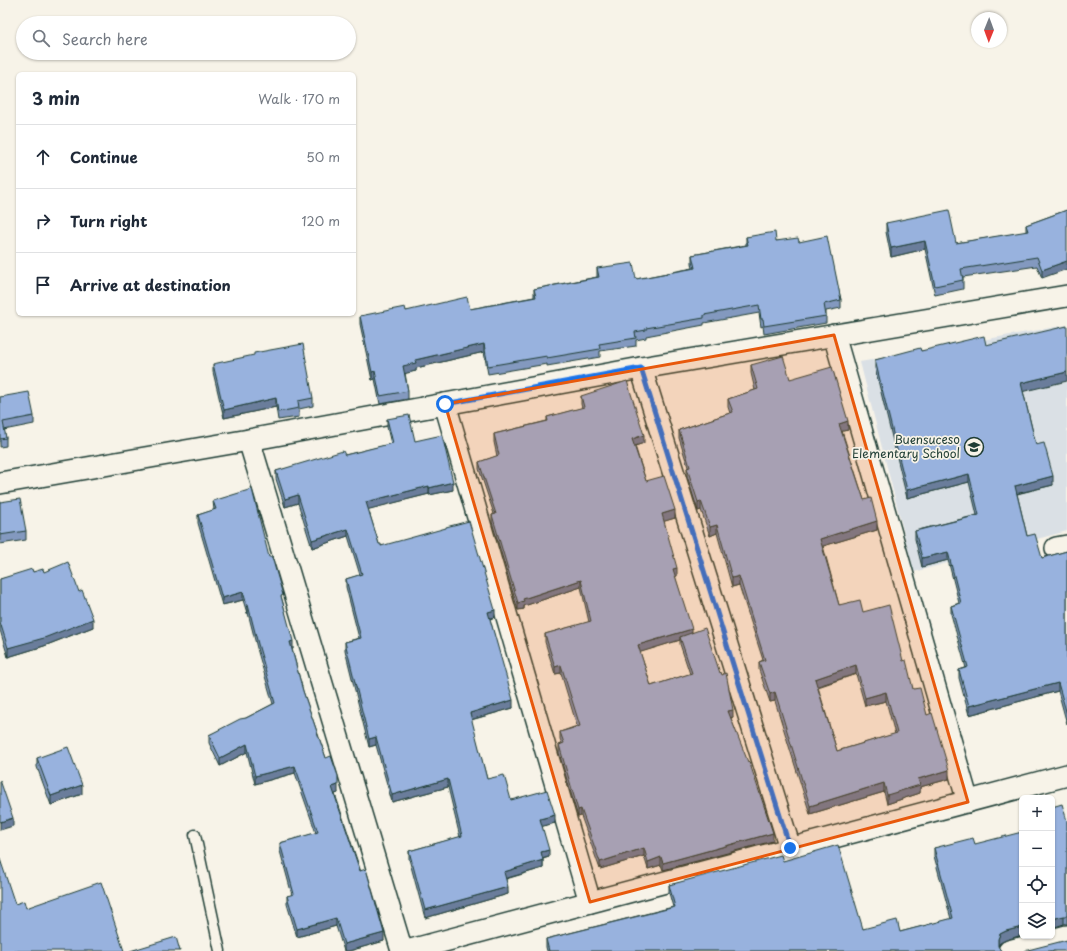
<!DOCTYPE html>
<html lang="en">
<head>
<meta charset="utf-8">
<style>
  :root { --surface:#fff; --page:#f6f6f7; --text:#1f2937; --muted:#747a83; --line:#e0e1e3 }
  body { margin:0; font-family:"Playpen Sans",sans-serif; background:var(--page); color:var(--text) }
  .controls { position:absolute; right:12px; bottom:12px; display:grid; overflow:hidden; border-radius:6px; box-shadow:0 1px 3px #0004 }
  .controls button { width:36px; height:36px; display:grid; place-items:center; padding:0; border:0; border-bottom:1px solid var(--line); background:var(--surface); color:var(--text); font:20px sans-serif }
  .compass { position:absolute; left:971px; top:12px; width:36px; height:36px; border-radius:50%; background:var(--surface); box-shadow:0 1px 3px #0004; rotate:181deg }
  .stop { position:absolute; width:12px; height:12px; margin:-9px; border:3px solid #1a73e8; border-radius:50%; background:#fff }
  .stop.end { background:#1a73e8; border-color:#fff; box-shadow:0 1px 4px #0008 }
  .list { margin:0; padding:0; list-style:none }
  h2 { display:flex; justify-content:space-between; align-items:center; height:52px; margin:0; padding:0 16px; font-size:17px }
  h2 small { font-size:13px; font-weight:400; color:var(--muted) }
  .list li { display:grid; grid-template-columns:26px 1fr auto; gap:12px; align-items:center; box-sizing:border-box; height:64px; padding:0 16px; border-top:1px solid var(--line) }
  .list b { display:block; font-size:15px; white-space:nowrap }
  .list em { font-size:13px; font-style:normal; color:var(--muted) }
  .icon { flex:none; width:22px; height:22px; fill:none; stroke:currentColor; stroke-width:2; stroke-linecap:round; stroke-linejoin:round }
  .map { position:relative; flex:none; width:1067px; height:951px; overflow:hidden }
  .search { position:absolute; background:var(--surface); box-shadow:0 1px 3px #0004; left:16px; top:16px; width:340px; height:44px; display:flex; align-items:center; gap:10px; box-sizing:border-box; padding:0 14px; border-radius:22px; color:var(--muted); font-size:15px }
  .panel { position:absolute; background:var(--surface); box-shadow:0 1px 3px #0004; left:16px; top:72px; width:340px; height:244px; border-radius:6px }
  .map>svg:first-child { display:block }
</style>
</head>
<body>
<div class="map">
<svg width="1067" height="951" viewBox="0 0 1067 951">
  <rect width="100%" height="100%" fill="#f7f3e8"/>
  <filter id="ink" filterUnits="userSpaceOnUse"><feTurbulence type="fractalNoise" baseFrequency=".025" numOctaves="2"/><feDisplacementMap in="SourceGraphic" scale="8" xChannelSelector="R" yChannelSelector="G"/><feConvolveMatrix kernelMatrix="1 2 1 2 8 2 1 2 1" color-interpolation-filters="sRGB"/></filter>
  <g filter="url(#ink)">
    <path fill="#dae0e5" d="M1067 325V531L914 572 860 362Z"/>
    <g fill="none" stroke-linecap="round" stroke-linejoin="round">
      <defs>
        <path id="service" d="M195 835 220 951"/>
        <g id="minor">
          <path d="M834 335 968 802"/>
          <path d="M641 368 790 848"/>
          <path d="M445 404 590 902"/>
          <path d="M249 440 402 951"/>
          <path d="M0 483 249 440 641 368 1067 296"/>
          <path d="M1056 548 1067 546"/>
          <path d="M407 951 1067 775"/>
          <path d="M1009 951 1067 936"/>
        </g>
      </defs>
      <use href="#service" stroke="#1f3d34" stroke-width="13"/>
      <use href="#minor" stroke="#1f3d34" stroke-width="24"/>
      <use href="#service" stroke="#f7f3e8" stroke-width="10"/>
      <use href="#minor" stroke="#f7f3e8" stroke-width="21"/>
    </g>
    <g fill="#8399bf" stroke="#1f3d34" fill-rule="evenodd">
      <path d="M1067 210 1042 278 1037 266 963 277V289L935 295 925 249 891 257 886 232V223L956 243 1026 232V225Z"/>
      <path d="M746 237 776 241 799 242 831 256 841 300V308L826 311V323L764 334 763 326 761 327 759 313 704 323V325L646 336V338L636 340V346L600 351V357L547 366V364L488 374 484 352 416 368V371L405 373 408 391V399L380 404 375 379 372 380 360 324V316L406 311 470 309 534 297V289L597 277V268L636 279 693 268 692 263V255L746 245Z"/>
      <path d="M986 345 1023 391 1036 445 1053 485 1017 494 1027 536 1042 558 1067 551V724L1058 691 969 715 959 678V670L966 668 951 614V606L959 603 948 560 922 567 915 539V531L977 515 969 482 907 498 875 368V360L921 351Z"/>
      <path d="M213 364 313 398V406L299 409V417L278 420 276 407 224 418 213 372Z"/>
      <path d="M751 365 790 379 848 430 842 431 864 500 877 530 823 546 839 605 863 612 903 661 913 689 927 715 949 779 920 787V793L887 804 884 792 810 814 775 701 770 702 759 670V662L763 660 739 585 732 587 717 533 710 536 701 510 698 511 687 476V468L688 467 679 438V430L730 413 728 407V399L755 390 751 373ZM856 674 865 706 886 701 895 734 837 751 818 687Z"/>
      <path d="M581 396 644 443 635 446 646 481 675 518 664 521 677 576H675L692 633 733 717 731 718 773 841 663 870 661 865 648 869 644 856 600 869 581 816 578 817 559 753V745L562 744 560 739V732L577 726 561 673 555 674 545 642V634L589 622 581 587 524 606V609L518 610 492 522V515L494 514 479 469V462L497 456 494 442V434L547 421V417L582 408 581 404ZM680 640V644L690 674 651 686 640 652Z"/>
      <path d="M0 397 34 416V424L4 430 6 438V446L0 447Z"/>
      <path d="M387 419 415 441 453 490 429 495V494L368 509 379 544 495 617 490 619 513 708 471 720 487 779 511 800 555 823 542 826 549 857 543 859V868L506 879 508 894 425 918 409 859V851L460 837 448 787 392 802 376 745 369 747 345 650V642L359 638 346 587V579L360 575 348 536 312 548 298 503 285 507 276 479V471L345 455 391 444 387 427Z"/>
      <path d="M213 501 269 557 283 603 293 649H292L303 691 326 758 338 793 335 794 384 941 349 951H344L336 926 297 937 287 904V896L292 895 280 851V843L316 833 295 773 255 784 247 752 220 766 209 743V735L246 718 273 704 258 652 248 613H247L243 600 222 605 198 523V515L214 510Z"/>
      <path d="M0 502 26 531V540L0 544Z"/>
      <path d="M33 572H44L79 592 93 627 44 646 8 657 0 630V579Z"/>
      <path d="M37 758 82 794 51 805 37 767Z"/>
      <path d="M1067 821V924H1064L1052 928Z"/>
      <path d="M975 844 1006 940 1000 943 998 947 1001 951H547L546 947V939L673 907 669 893V885L783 861 863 929 900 932 951 919 934 856V848Z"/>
    </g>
    <g fill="#6a7d9b" stroke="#1f3d34">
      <path d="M925 241V249L891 257V248Z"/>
      <path d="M1067 261V269L1042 278V270Z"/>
      <path d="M484 344V352L416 368V371L403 374V366L415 360Z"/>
      <path d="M375 371V379L372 380V372Z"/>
      <path d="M1067 372V381L1021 392V383Z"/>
      <path d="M276 398V407L224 418V410Z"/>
      <path d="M848 421V430L839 432V424Z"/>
      <path d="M644 435V443L632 447V439Z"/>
      <path d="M969 474V482L907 498V490Z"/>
      <path d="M1053 476V485L1015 494V486Z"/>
      <path d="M453 482V490L429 495V488Z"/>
      <path d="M429 486V494L366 510V502Z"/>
      <path d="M298 495V503L285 507V499Z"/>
      <path d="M701 501V510L698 511V502Z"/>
      <path d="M675 510V518L662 522V514Z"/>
      <path d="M877 521V530L820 547V539Z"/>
      <path d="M717 525V533L710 536V527Z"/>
      <path d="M348 529V536L312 548V540Z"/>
      <path d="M948 552V560L922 567V558Z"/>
      <path d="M677 568V576L673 577V569Z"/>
      <path d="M739 576V585L732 587V578Z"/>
      <path d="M581 580V587L524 606V609L518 610V603L523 599Z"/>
      <path d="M243 592V600L222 605V598Z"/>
      <rect x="247" y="605" width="1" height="8"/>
      <path d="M495 610V617L488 619V612Z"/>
      <path d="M93 619V627L44 646 8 657V648Z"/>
      <path d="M692 629V637H680V640L638 653V645Z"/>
      <path d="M293 641V649L290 650V642Z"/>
      <path d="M561 665V673L555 674V667Z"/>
      <path d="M856 665V674L815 687V679Z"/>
      <path d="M1058 683V691L969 715V706Z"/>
      <path d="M775 692V701L770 702V694Z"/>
      <path d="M886 692V701L865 706V698Z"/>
      <path d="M513 700V708L470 720V713Z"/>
      <path d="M733 710V717L728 719V711Z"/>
      <path d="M376 737V745L369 747V739Z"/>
      <path d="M247 744V752L220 766V758Z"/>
      <path d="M295 766V773L255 784V776Z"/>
      <path d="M949 770V779L920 787V793L887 804V795L918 779Z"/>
      <path d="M448 779V787L392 802V795Z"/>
      <path d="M884 783V792L810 814V806Z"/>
      <path d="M82 785V794L51 805V796Z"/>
      <path d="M338 785V793L332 795V787Z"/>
      <path d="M581 809V816L578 817V810Z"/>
      <path d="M555 815V823L540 827V819Z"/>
      <path d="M13 818V826L0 830V822Z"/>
      <path d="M773 833V841L663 870V863Z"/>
      <path d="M644 848V856L600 869V862Z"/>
      <path d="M549 850V857L541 859V852Z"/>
      <path d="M661 857V865L648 869V862Z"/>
      <path d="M543 860V868L504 879V872Z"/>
      <path d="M508 887V894L425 918V910Z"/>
      <path d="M1064 916V924L1052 928V919Z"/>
      <path d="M336 918V926L297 937V929Z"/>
      <path d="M1022 927V935L1006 940 1000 943 998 947V939L1000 934 1006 931Z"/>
      <path d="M384 933V941L349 951H344V944Z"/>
    </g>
    <g fill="#98b2de" stroke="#1f3d34" fill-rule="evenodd">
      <path d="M949 210 956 243 1028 231 1026 225 1067 210V261L1042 270 1037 257 961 269 963 280 935 286 925 241 891 248 886 223Z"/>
      <path d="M775 232 776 241 798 238 799 242 827 236 831 256H832L841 300 824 304 826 316 764 326 763 319H761L759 305 704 315V318L646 328V330L635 332 636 338 599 344 600 349 547 358V356L488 366 484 344 415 360 416 363 403 366 408 391 380 396 375 371 372 372 360 316 405 307 406 311 467 297 470 309 536 297 534 289 599 277 597 268 633 263 636 279 695 268 692 255 748 245 746 237Z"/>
      <path d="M1067 326V372L1021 383 1036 445 1044 443 1053 476 1015 486 1027 536 1035 534 1042 558 1067 551V715L1058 683 969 706 959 670 968 667 951 606 961 603 948 552 922 558 915 531 979 515 969 474 907 490 875 360 920 348 921 351 984 336 986 345Z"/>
      <path d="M303 344 313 398 298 401 299 408 278 412 276 398 224 410 213 364 254 355V353Z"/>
      <path d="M783 356 790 379 832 367 848 421 839 424 864 500 871 498 877 521 820 539 839 605 860 600 863 612 889 605 903 661 906 660 913 689 920 688 927 715 932 713 949 770 918 779 920 785 887 795 884 783 810 806 775 692 770 694 759 662 765 660 739 576 732 578 717 525 710 527 701 501 698 502 687 468 690 467 679 430 733 412 728 399 758 389 751 365ZM856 665 865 698 886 692 897 733 837 751 815 679Z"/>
      <path d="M627 381 644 435 632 439 646 481 664 476 675 510 662 514 677 568 673 569 692 629 638 645 651 686 692 673 680 637 705 628 720 673 721 672 722 675 726 673 733 710 728 711 748 762 749 761 773 833 663 863 661 857 648 862 644 848 600 862 581 809 578 810 559 745 564 743 560 732 580 726 561 665 555 667 545 634 591 621 581 580 523 599 524 601 518 603 492 515 496 514 479 462 499 455 494 434 548 421 547 417 584 407 581 396Z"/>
      <path d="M29 392 34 416 3 422 6 438 0 439V397Z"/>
      <path d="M409 415 415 441 442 435 453 482 429 488V486L366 502 379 544H381V546L446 528V527L469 521 495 610 488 612 513 700 470 713 487 779 504 775 511 800 547 790 555 815 540 819 549 850 541 852 543 860 504 872 508 887 425 910 409 851 462 836 448 779 392 795 376 737 369 739 345 642 361 638 346 579 362 574 348 529 312 540 298 495 285 499 276 471 343 451 345 455 393 443 387 419Z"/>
      <path d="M252 489 269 557H272L283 595 281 596 293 641 290 642 303 691 326 758 331 756 338 776V785L332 787 360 871 366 869 384 933 344 944 336 918 297 929 287 896 294 894 280 843 318 832 295 766 255 776 247 744 220 758 209 735 240 719 246 718 275 703 258 644 248 605H247L243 592 222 598 198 515 216 509 213 501Z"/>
      <path d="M20 499 26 531 0 535V502Z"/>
      <path d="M68 562 79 592 82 590 93 619 44 638 8 648 0 622V579L32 569 33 572 43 569 44 572Z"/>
      <path d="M68 747 82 785 51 796 37 758Z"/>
      <path d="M0 780 13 818 0 822Z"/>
      <path d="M1062 804 1067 821V916H1064L1052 919V807Z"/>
      <path d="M1022 832V927L1006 931 1000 934 998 939V946L1001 951H549L546 939 675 907 669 885 781 855 783 861 838 845 863 929 897 920 900 932 953 918 934 848 973 838 975 844Z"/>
      <path d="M0 859 15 904 24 901 26 908 101 882 124 951H0Z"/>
      <path d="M176 937 180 951H130Z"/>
      <path d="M1067 940V951H1024Z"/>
    </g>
  </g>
  <g fill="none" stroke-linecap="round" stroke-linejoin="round" filter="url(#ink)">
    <path stroke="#1a73e8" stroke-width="5" d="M445 404 641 368 790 848"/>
  </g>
  <path fill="#e8590c" fill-opacity="0.2" stroke="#e8590c" stroke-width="3" stroke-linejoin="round" d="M834 335 968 802 590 902 445 404Z"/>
  <defs>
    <symbol id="school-ring" viewBox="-11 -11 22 22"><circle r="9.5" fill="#f7f3e8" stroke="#1f3d34" stroke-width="1.5"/><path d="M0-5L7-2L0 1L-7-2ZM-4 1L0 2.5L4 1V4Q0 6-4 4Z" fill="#1f3d34"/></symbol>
  </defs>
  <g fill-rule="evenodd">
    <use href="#school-ring" x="963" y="436" width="22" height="22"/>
  </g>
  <g text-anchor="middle" stroke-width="3.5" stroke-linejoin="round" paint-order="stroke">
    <g font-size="12" fill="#1f3d34" stroke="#f7f3e8" text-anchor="end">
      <text x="960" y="444">Buensuceso<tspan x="960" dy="14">Elementary School</tspan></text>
    </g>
  </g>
</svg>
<div class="controls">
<button>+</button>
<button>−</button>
<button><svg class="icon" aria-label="locate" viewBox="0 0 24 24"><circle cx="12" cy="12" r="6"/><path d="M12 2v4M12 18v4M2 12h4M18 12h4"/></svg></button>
<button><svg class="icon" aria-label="layers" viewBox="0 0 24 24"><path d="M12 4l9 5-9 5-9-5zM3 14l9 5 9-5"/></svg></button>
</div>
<svg class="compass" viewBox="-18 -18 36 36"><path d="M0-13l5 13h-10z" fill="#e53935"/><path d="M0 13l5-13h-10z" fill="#747a83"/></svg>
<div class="stop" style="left:445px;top:404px"></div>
<div class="stop end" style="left:790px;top:848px"></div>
<div class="search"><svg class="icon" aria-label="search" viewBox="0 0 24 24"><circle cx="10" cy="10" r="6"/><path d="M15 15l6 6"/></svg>Search here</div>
<section class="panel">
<h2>3 min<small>Walk · 170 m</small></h2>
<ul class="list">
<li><svg class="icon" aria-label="ahead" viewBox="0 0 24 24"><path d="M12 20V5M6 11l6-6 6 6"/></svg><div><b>Continue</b></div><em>50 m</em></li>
<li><svg class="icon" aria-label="right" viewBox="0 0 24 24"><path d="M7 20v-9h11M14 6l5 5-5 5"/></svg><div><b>Turn right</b></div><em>120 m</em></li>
<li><svg class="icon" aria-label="arrive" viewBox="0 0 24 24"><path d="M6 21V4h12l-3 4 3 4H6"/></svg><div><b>Arrive at destination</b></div></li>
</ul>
</section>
</div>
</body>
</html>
